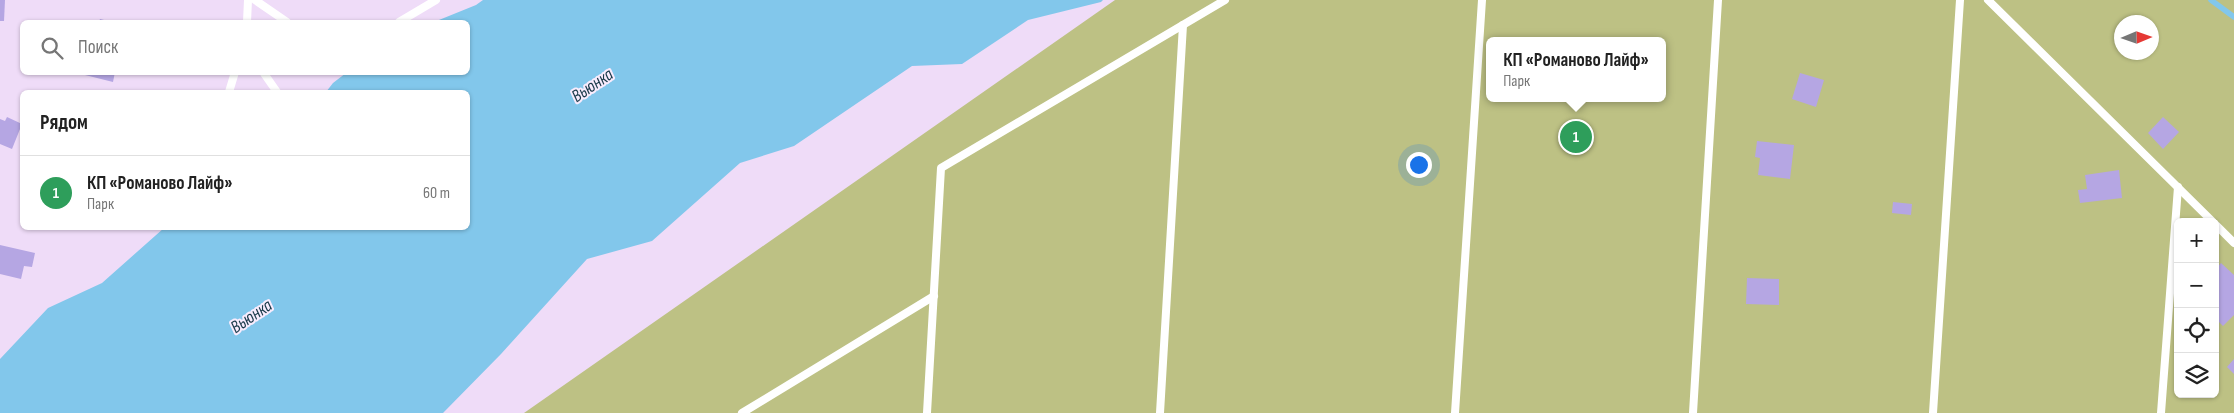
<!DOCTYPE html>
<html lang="ru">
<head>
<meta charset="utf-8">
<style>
  :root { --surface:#fff; --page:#f2f2f2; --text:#222; --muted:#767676; --line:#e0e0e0; --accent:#0b8043 }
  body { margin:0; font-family:"Sofia Sans Condensed",sans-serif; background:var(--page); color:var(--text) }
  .controls { position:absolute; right:15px; bottom:15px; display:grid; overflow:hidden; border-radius:8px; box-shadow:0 1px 4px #0004 }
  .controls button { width:45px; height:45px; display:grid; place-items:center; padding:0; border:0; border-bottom:1px solid var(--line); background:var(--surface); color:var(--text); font:25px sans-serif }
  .compass { position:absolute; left:2114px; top:15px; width:45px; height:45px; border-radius:50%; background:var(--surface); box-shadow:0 1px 4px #0004; rotate:88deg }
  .you { position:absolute; left:1418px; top:164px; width:18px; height:18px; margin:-12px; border:4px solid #fff; border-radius:50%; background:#1a73e8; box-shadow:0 0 0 8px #1a73e833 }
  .badge { display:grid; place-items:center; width:32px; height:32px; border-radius:50%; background:var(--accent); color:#fff; font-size:16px; font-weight:700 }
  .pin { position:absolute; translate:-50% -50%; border:2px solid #fff; box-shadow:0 1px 5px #0006 }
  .popup { position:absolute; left:1486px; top:37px; width:180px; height:65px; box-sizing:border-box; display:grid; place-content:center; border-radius:8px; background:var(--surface); filter:drop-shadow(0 1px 4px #0005); font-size:16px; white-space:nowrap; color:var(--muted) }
  .popup b { font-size:19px; color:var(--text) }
  .popup::after { content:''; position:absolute; left:50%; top:100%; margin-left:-10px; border:10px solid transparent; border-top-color:var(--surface) }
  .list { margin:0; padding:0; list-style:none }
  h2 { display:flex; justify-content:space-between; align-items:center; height:65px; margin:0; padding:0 20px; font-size:21px }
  h2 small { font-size:16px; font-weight:400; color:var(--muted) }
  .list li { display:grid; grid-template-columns:32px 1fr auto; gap:15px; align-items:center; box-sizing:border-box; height:75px; padding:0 20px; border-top:1px solid var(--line) }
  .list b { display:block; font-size:19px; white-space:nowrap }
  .list p { margin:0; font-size:16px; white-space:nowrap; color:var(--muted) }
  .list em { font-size:16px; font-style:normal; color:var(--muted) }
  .icon { flex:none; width:28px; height:28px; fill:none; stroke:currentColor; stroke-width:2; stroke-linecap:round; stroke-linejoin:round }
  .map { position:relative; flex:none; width:2234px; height:413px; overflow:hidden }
  .search { position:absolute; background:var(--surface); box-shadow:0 1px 4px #0004; left:20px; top:20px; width:450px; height:55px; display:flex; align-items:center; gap:12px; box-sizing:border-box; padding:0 18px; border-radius:8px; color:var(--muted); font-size:19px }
  .panel { position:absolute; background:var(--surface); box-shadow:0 1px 4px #0004; left:20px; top:90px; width:450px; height:140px; border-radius:8px }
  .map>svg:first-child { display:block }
</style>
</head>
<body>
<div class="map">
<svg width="2234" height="413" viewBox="0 0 2234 413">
  <rect width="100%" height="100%" fill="#efdcf8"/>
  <path fill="#bdc184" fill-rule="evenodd" d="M1115 0H2234V413H524ZM2122 22H2152V52H2122ZM1490 41H1662V98H1490ZM2178 222H2215V394H2178Z"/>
  <path fill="#82c7eb" d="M483 0H1103L1101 2 1028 20 962 64 912 66 794 146 740 163 652 241 587 259 501 354 443 413H0V359L48 308 102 283 164 228H468V92H326L333 83 346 73 468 72V22H434L476 5Z"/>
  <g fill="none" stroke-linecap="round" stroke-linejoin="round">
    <path stroke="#82c7eb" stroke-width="5.5" d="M2211 0 2234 17"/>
  </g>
  <g fill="#b5a6e3">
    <path d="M0 0H5L4 21H0Z"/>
    <path d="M100 19 112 22H99Z"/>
    <path d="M86 72H115L113 82 85 75Z"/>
    <path d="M1800 73 1824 80 1816 107 1792 99Z"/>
    <path d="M7 117 22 124 12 149 0 144V119L5 121Z"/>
    <path d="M2163 117 2179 132 2163 149 2148 133Z"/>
    <path d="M1757 141 1794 145 1790 179 1758 175 1760 158 1755 157Z"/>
    <path d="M2119 170 2122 198 2080 203 2078 190 2087 189 2085 175Z"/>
    <path d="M1893 202 1912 204 1911 215 1892 213Z"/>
    <path d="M0 245 35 253 32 267 24 266 21 279 0 274Z"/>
    <path d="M2221 263 2234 275V315L2223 326 2215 318V270Z"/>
    <path d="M1747 278 1779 279V305L1746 304Z"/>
    <path d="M2234 359V374L2227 367Z"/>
  </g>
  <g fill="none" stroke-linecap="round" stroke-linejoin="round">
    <g stroke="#fff" stroke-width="8">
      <path d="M255 0 287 22"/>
      <path d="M1988 0 2213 222"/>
      <path d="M247 22 248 0"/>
      <path d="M399 22 436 0"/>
      <path d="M263 72 277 92"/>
      <path d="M229 92 235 72"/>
      <path d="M2215 224 2234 243"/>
      <path d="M742 413 934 296"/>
      <path d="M927 413 941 168 1225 0"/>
      <path d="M1160 413 1183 25"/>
      <path d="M1455 413 1482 0"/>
      <path d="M1693 413 1718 0"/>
      <path d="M1933 413 1960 0"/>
      <path d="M2161 413 2178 187"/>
    </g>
  </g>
  <g text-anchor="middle" stroke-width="4" stroke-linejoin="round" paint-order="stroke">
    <g font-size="18" font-style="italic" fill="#193949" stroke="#f8ecfd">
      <text transform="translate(592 85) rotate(-34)" y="6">Вьюнка</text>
      <text transform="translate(251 316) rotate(-34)" y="6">Вьюнка</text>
    </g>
  </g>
</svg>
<div class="controls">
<button>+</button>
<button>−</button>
<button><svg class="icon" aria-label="locate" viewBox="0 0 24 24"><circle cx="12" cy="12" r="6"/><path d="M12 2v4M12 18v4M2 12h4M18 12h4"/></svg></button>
<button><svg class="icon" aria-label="layers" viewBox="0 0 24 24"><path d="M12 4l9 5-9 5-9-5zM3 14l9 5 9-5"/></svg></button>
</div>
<svg class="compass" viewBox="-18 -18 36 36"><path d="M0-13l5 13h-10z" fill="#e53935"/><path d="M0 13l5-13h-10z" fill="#767676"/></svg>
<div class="you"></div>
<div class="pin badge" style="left:1576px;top:137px;background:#2e9e5b">1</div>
<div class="popup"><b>КП «Романово Лайф»</b>Парк</div>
<div class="search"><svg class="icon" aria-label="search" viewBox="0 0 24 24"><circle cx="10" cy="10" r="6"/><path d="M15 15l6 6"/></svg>Поиск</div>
<section class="panel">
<h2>Рядом<small></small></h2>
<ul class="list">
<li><span class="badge" style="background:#2e9e5b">1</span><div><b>КП «Романово Лайф»</b><p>Парк</p></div><em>60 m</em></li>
</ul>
</section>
</div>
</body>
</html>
